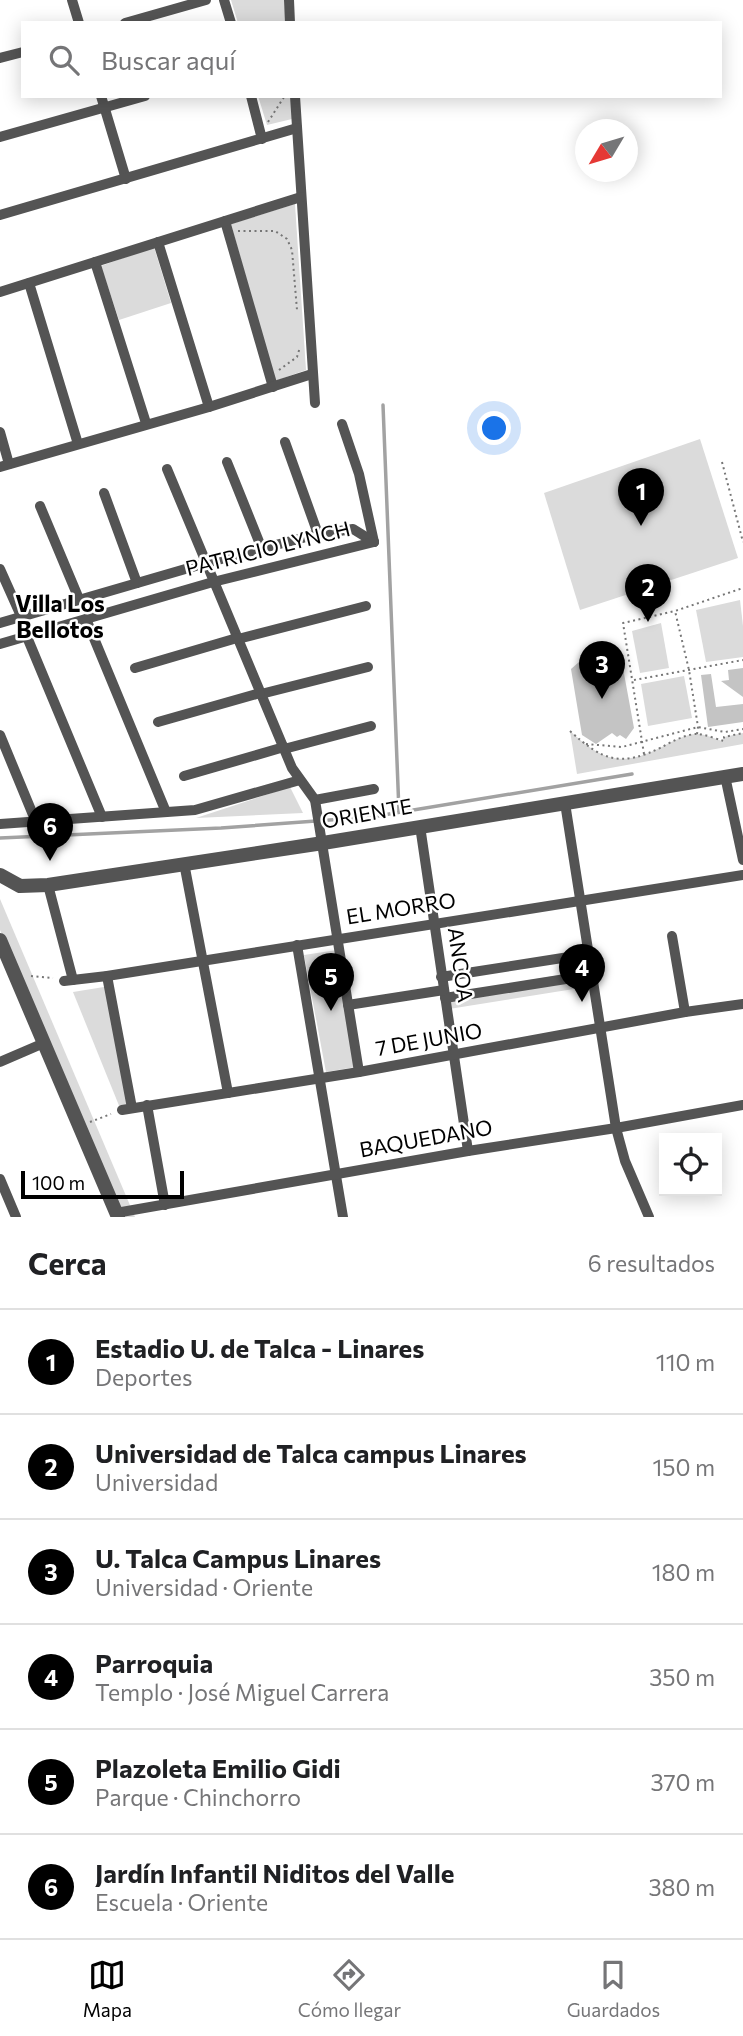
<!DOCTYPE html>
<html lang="es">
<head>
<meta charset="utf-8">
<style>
  :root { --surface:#fff; --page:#f6f6f6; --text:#202124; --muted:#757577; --line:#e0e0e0; --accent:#000 }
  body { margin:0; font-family:Commissioner,sans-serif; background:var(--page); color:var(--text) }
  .controls { position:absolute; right:21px; bottom:21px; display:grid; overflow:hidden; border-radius:0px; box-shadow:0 4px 18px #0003 }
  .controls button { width:63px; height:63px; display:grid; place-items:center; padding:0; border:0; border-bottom:2px solid var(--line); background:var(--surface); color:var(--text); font:35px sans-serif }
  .compass { position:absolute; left:575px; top:119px; width:63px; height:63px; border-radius:50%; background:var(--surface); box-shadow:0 4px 18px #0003; rotate:232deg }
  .scale { position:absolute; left:21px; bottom:18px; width:163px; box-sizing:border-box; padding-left:7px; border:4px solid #000; border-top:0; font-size:19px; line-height:24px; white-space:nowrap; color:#000; -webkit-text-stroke:5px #fff; paint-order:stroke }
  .you { position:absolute; left:495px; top:429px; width:24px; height:24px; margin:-18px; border:5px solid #fff; border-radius:50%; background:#1a73e8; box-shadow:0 0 0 10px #1a73e833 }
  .badge { display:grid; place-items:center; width:46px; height:46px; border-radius:50%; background:var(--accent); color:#fff; font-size:23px; font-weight:700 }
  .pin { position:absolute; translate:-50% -58px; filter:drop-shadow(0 2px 4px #0008) }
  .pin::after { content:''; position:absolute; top:37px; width:24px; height:21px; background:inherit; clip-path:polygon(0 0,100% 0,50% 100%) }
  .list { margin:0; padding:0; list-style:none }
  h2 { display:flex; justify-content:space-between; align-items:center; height:91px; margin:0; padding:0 28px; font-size:30px }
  h2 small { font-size:23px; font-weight:400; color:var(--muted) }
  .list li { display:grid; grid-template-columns:46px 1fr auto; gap:21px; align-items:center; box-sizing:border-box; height:105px; padding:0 28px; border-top:2px solid var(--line) }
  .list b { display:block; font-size:26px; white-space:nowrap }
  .list p { margin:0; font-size:23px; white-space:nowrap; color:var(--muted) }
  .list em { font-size:23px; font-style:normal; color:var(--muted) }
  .icon { flex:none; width:38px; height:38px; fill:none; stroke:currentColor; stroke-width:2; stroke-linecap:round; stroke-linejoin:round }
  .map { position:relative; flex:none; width:743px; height:1217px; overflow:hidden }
  .search { position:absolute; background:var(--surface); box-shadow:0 4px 18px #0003; left:21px; right:21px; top:21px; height:77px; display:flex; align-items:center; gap:18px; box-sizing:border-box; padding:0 24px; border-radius:0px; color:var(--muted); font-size:26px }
  .sheet { height:721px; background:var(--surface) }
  nav { display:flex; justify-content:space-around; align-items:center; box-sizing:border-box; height:98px; border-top:2px solid var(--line); background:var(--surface); font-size:19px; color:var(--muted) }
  nav a { display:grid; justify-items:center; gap:4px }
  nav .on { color:var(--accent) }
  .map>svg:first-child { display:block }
</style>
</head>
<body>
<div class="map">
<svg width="743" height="1217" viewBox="0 0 743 1217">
  <rect width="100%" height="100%" fill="#fff"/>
  <g fill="#dbdbdb">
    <path d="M231 0H284L286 23H238Z"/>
    <path d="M258 96H291L292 119 267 125Z"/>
    <path d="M295 204 306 370 275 381 231 224Z"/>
    <path d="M154 247 171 303 119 320 101 266Z"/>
    <path d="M700 439 738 558 580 610 544 493Z"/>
    <path d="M740 600 743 626V657L706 662 696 610Z"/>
    <path d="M661 623 669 668 640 673 632 631Z"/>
    <path d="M684 676 692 718 648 726 641 684Z"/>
    <path d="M570 731C602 760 620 768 662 747 671 742 686 734 697 734 705 734 715 739 723 741L724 737 743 733V744L577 774Z"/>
    <path d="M290 787 303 813 196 818Z"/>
    <path d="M0 899 135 1217H120L0 930Z"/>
    <path d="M337 950 356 1067 326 1072 304 955Z"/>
    <path d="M577 972 580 988 449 1009 447 994Z"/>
    <path d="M110 986 130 1105 120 1108 73 992Z"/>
  </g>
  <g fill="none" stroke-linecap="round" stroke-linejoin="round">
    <g stroke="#a2a2a2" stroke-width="3.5">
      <path d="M383 405 399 812"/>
      <path d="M0 838 221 828 371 817 632 774"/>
    </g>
  </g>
  <g fill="#c4c4c4">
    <path d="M593 655 596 658 606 655 613 660 617 657 625 660 623 668 634 728 626 739 620 735 617 737 612 733 596 744 582 735 571 669 579 662 582 663Z"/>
    <path d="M743 668V697L721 681 729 680 728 670Z"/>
    <path d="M711 674 716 707 743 704V722L708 727 701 675Z"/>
  </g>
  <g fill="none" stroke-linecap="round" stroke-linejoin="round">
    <g stroke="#767676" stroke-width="2" stroke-dasharray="2 3.5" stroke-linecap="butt">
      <path d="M268 122 284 97"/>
      <path d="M238 231H275L287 239 292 250 297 310"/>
      <path d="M279 370 297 357 300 347"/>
      <path d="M722 462 743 542"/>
      <path d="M634 680 743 660"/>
      <path d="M570 731C602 760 620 768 662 747 671 742 686 734 697 734 705 734 716 739 724 741V737L743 733"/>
      <path d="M697 734 698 727 689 670 675 611 743 588"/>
      <path d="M586 744 622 747 698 727 725 732 743 729"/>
      <path d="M644 754 623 623 675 611"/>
      <path d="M31 976 53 978"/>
      <path d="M90 1122 111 1114"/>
    </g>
    <g stroke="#545454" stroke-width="10">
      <path d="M72 0 79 23"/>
      <path d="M224 0 231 23"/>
      <path d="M289 0 290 23"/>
      <path d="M125 23 206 0"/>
      <path d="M0 58 23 52"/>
      <path d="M101 96 126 179"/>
      <path d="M251 96 262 139"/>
      <path d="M295 96 315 403"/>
      <path d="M0 137 145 96"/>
      <path d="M0 215 297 128"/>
      <path d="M225 221 273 387"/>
      <path d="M158 242 209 407"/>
      <path d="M95 262 146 423"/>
      <path d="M29 283 78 444"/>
      <path d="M0 292 301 197"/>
      <path d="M342 424 359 474 374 542"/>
      <path d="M0 432 9 464"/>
      <path d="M285 442 318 534"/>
      <path d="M227 462 262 549"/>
      <path d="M0 467 209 407 312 374"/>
      <path d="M167 469 292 768 315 800 359 1072"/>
      <path d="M104 493 137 583"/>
      <path d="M40 506 79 599"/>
      <path d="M0 569 21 616"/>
      <path d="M86 619 166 812"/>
      <path d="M0 623 206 563 318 534 353 529 374 542"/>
      <path d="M27 637 102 817"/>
      <path d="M238 639 366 606"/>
      <path d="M0 644 213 582 374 542"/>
      <path d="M135 668 237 638"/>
      <path d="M261 694 368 667"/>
      <path d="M158 722 260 693"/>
      <path d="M0 735 36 822"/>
      <path d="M284 749 371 726"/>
      <path d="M184 776 284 747"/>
      <path d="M725 776 743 860"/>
      <path d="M315 800 374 789"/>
      <path d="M565 803 616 1128 625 1161 649 1217"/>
      <path d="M0 824 195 810 300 780"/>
      <path d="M420 826 468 1151"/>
      <path d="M184 863 228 1093"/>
      <path d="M48 885 73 980"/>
      <path d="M672 936 685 1012"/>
      <path d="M297 945 343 1217"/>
      <path d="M107 976 132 1108"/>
      <path d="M441 977 588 954"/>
      <path d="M64 981 107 976 743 875"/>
      <path d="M445 998 591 975"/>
      <path d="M348 1005 444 990"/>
      <path d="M0 1062 44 1043"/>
      <path d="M147 1105 165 1205"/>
      <path d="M122 1110 359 1072 685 1012 743 1004"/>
      <path d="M0 1179 16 1217"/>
      <path d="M116 1213 468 1151 616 1128 743 1105"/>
    </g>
    <g stroke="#545454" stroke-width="14">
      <path d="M0 875 20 886 48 885 323 843 743 774"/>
      <path d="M0 940 118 1217"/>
    </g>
  </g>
  <g text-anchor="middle" stroke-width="5" stroke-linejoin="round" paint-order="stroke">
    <g font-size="21" fill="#000" stroke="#fff">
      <text transform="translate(268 549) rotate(-14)" y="7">PATRICIO LYNCH</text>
      <text transform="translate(367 814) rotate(-10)" y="7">ORIENTE</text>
      <text transform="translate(401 909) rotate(-9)" y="7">EL MORRO</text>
      <text transform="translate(460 965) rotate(82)" y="7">ANCOA</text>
      <text transform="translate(429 1040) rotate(-10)" y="7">7 DE JUNIO</text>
      <text transform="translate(426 1139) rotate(-10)" y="7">BAQUEDANO</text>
    </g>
    <g font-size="23" font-weight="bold" fill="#000" stroke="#fff">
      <text x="60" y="612">Villa Los<tspan x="60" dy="26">Bellotos</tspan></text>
    </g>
  </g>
</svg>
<div class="controls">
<button><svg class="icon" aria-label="locate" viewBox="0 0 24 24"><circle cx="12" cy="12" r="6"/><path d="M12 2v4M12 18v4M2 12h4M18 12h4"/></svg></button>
</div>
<svg class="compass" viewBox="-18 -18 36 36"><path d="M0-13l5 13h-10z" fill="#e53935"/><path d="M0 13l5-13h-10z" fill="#757577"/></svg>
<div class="scale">100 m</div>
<div class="you"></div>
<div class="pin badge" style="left:641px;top:526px">1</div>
<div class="pin badge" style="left:648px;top:622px">2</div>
<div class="pin badge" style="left:602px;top:699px">3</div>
<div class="pin badge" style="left:582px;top:1002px">4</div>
<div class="pin badge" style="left:331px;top:1011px">5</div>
<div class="pin badge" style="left:50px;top:861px">6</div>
<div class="search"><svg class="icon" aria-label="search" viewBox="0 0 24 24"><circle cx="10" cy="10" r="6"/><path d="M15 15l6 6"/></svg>Buscar aquí</div>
</div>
<section class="sheet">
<h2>Cerca<small>6 resultados</small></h2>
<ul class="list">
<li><span class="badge">1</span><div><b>Estadio U. de Talca - Linares</b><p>Deportes</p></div><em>110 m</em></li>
<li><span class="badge">2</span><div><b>Universidad de Talca campus Linares</b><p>Universidad</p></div><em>150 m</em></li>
<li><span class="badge">3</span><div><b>U. Talca Campus Linares</b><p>Universidad · Oriente</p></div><em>180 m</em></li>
<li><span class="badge">4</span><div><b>Parroquia</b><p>Templo · José Miguel Carrera</p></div><em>350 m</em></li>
<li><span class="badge">5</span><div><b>Plazoleta Emilio Gidi</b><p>Parque · Chinchorro</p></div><em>370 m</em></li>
<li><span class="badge">6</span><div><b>Jardín Infantil Niditos del Valle</b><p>Escuela · Oriente</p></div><em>380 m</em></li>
</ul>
</section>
<nav>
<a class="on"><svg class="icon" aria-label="map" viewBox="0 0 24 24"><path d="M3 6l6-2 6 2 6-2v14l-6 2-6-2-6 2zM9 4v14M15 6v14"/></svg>Mapa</a>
<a><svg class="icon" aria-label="directions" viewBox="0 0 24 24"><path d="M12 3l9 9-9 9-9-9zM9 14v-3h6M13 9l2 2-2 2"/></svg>Cómo llegar</a>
<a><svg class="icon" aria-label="saved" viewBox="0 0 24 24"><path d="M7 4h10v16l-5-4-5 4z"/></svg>Guardados</a>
</nav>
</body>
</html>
